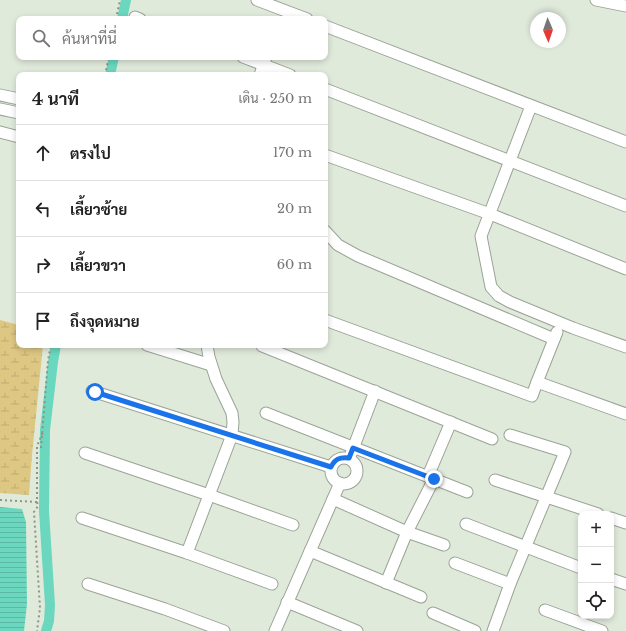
<!DOCTYPE html>
<html lang="th">
<head>
<meta charset="utf-8">
<style>
  :root { --surface:#fff; --page:#f6f6f6; --text:#222; --muted:#767676; --line:#e0e0e0 }
  body { margin:0; font-family:"Libre Baskerville",Sarabun,serif; background:var(--page); color:var(--text) }
  .controls { position:absolute; right:12px; bottom:12px; display:grid; overflow:hidden; border-radius:8px; box-shadow:0 2px 6px #0003 }
  .controls button { width:36px; height:36px; display:grid; place-items:center; padding:0; border:0; border-bottom:1px solid var(--line); background:var(--surface); color:var(--text); font:20px sans-serif }
  .compass { position:absolute; left:530px; top:12px; width:36px; height:36px; border-radius:50%; background:var(--surface); box-shadow:0 2px 6px #0003; rotate:178deg }
  .stop { position:absolute; width:12px; height:12px; margin:-9px; border:3px solid #1a73e8; border-radius:50%; background:#fff }
  .stop.end { background:#1a73e8; border-color:#fff; box-shadow:0 1px 4px #0008 }
  .list { margin:0; padding:0; list-style:none }
  h2 { display:flex; justify-content:space-between; align-items:center; height:52px; margin:0; padding:0 16px; font-size:17px }
  h2 small { font-size:13px; font-weight:400; color:var(--muted) }
  .list li { display:grid; grid-template-columns:26px 1fr auto; gap:12px; align-items:center; box-sizing:border-box; height:56px; padding:0 16px; border-top:1px solid var(--line) }
  .list b { display:block; font-size:15px; white-space:nowrap }
  .list em { font-size:13px; font-style:normal; color:var(--muted) }
  .icon { flex:none; width:22px; height:22px; fill:none; stroke:currentColor; stroke-width:2; stroke-linecap:round; stroke-linejoin:round }
  .map { position:relative; flex:none; width:626px; height:631px; overflow:hidden }
  .search { position:absolute; background:var(--surface); box-shadow:0 2px 6px #0003; left:16px; top:16px; width:312px; height:44px; display:flex; align-items:center; gap:10px; box-sizing:border-box; padding:0 14px; border-radius:8px; color:var(--muted); font-size:15px }
  .panel { position:absolute; background:var(--surface); box-shadow:0 2px 6px #0003; left:16px; top:72px; width:312px; height:276px; border-radius:8px }
  .map>svg:first-child { display:block }
</style>
</head>
<body>
<div class="map">
<svg width="626" height="631" viewBox="0 0 626 631">
  <defs>
    <pattern id="wetland-marsh" width="20" height="14" patternUnits="userSpaceOnUse"><rect width="20" height="14" fill="#ddc783"/><path d="M1 5h8M5 5V1M11 12h8M15 12V8" fill="none" stroke="#bdab71"/></pattern>
    <pattern id="water-rules" width="6" height="5" patternUnits="userSpaceOnUse"><rect width="6" height="5" fill="#6ad7be"/><path d="M0 2.5h6" fill="none" stroke="#5bb8a3"/></pattern>
  </defs>
  <rect width="100%" height="100%" fill="#e0eadb"/>
  <path fill="url(#wetland-marsh)" d="M0 320 19 325V345H43L32 455 29 495 0 493Z"/>
  <path fill="url(#water-rules)" d="M0 507 22 509 26 522 27 604 24 631H0Z"/>
  <g fill="none" stroke-linecap="round" stroke-linejoin="round">
    <g stroke="#6ad7be" stroke-width="10">
      <path d="M122 19 126 0"/>
      <path d="M110 75 114 57"/>
      <path d="M46 631 49 621 50 605 44 511 45 430 53 362 56 345"/>
    </g>
    <defs>
      <g id="minor">
        <path d="M257 0 307 19"/>
        <path d="M596 0 626 6"/>
        <path d="M135 17 140 19"/>
        <path d="M325 26 626 142"/>
        <path d="M243 57 290 75"/>
        <path d="M260 75 266 57"/>
        <path d="M325 89 626 206"/>
        <path d="M0 95 19 99"/>
        <path d="M531 106 481 236 491 287 499 296 510 302 573 328 626 347"/>
        <path d="M0 109 19 113"/>
        <path d="M0 132 19 137"/>
        <path d="M325 155 490 214 626 269"/>
        <path d="M325 231 338 245 358 256 554 339"/>
        <path d="M325 320 532 396 537 382 626 414"/>
        <path d="M147 345 211 365"/>
        <path d="M262 346 492 439"/>
        <path d="M537 382 557 332"/>
        <path d="M92 391 331 467"/>
        <path d="M266 413 467 492"/>
        <path d="M510 435 565 452 510 584"/>
        <path d="M85 453 209 495 293 525"/>
        <path d="M351 454 375 391"/>
        <circle cx="344" cy="471" r="13"/>
        <path d="M428 476 451 422"/>
        <path d="M495 480 598 514"/>
        <path d="M333 499 407 532 444 545"/>
        <path d="M82 518 187 553 272 584"/>
        <path d="M611 518 626 523"/>
        <path d="M466 524 581 568"/>
        <path d="M310 551 421 597"/>
        <path d="M187 553 232 435 233 422 232 413 216 379 209 357 207 345"/>
        <path d="M455 563 510 584 493 631"/>
        <path d="M611 579 626 584"/>
        <path d="M386 583 407 532 434 479"/>
        <path d="M88 584 165 609 224 631"/>
        <path d="M287 602 357 631"/>
        <path d="M545 610 602 631"/>
        <path d="M433 613 475 631"/>
        <path d="M275 631 340 483"/>
      </g>
    </defs>
    <use href="#minor" stroke="#9ba396" stroke-width="13"/>
    <g stroke="#8c9388" stroke-width="2" stroke-dasharray="2 3" stroke-linecap="butt">
      <path d="M116 19 120 0"/>
      <path d="M105 75 109 57"/>
      <path d="M41 448 48 360 51 345"/>
      <path d="M0 500 37 502V446L43 432"/>
      <path d="M37 502 38 506 34 512 40 608 37 631"/>
    </g>
    <use href="#minor" stroke="#fff" stroke-width="11"/>
  </g>
  <g fill="none" stroke-linecap="round" stroke-linejoin="round">
    <path stroke="#1a73e8" stroke-width="5" d="M95 392 331 467C335 459 339 457 349 458L353 448 434 479"/>
  </g>
</svg>
<div class="controls">
<button>+</button>
<button>−</button>
<button><svg class="icon" aria-label="locate" viewBox="0 0 24 24"><circle cx="12" cy="12" r="6"/><path d="M12 2v4M12 18v4M2 12h4M18 12h4"/></svg></button>
</div>
<svg class="compass" viewBox="-18 -18 36 36"><path d="M0-13l5 13h-10z" fill="#e53935"/><path d="M0 13l5-13h-10z" fill="#767676"/></svg>
<div class="stop" style="left:95px;top:392px"></div>
<div class="stop end" style="left:434px;top:479px"></div>
<div class="search"><svg class="icon" aria-label="search" viewBox="0 0 24 24"><circle cx="10" cy="10" r="6"/><path d="M15 15l6 6"/></svg>ค้นหาที่นี่</div>
<section class="panel">
<h2>4 นาที<small>เดิน · 250 m</small></h2>
<ul class="list">
<li><svg class="icon" aria-label="ahead" viewBox="0 0 24 24"><path d="M12 20V5M6 11l6-6 6 6"/></svg><div><b>ตรงไป</b></div><em>170 m</em></li>
<li><svg class="icon" aria-label="left" viewBox="0 0 24 24"><path d="M17 20v-9H6M10 6l-5 5 5 5"/></svg><div><b>เลี้ยวซ้าย</b></div><em>20 m</em></li>
<li><svg class="icon" aria-label="right" viewBox="0 0 24 24"><path d="M7 20v-9h11M14 6l5 5-5 5"/></svg><div><b>เลี้ยวขวา</b></div><em>60 m</em></li>
<li><svg class="icon" aria-label="arrive" viewBox="0 0 24 24"><path d="M6 21V4h12l-3 4 3 4H6"/></svg><div><b>ถึงจุดหมาย</b></div></li>
</ul>
</section>
</div>
</body>
</html>
